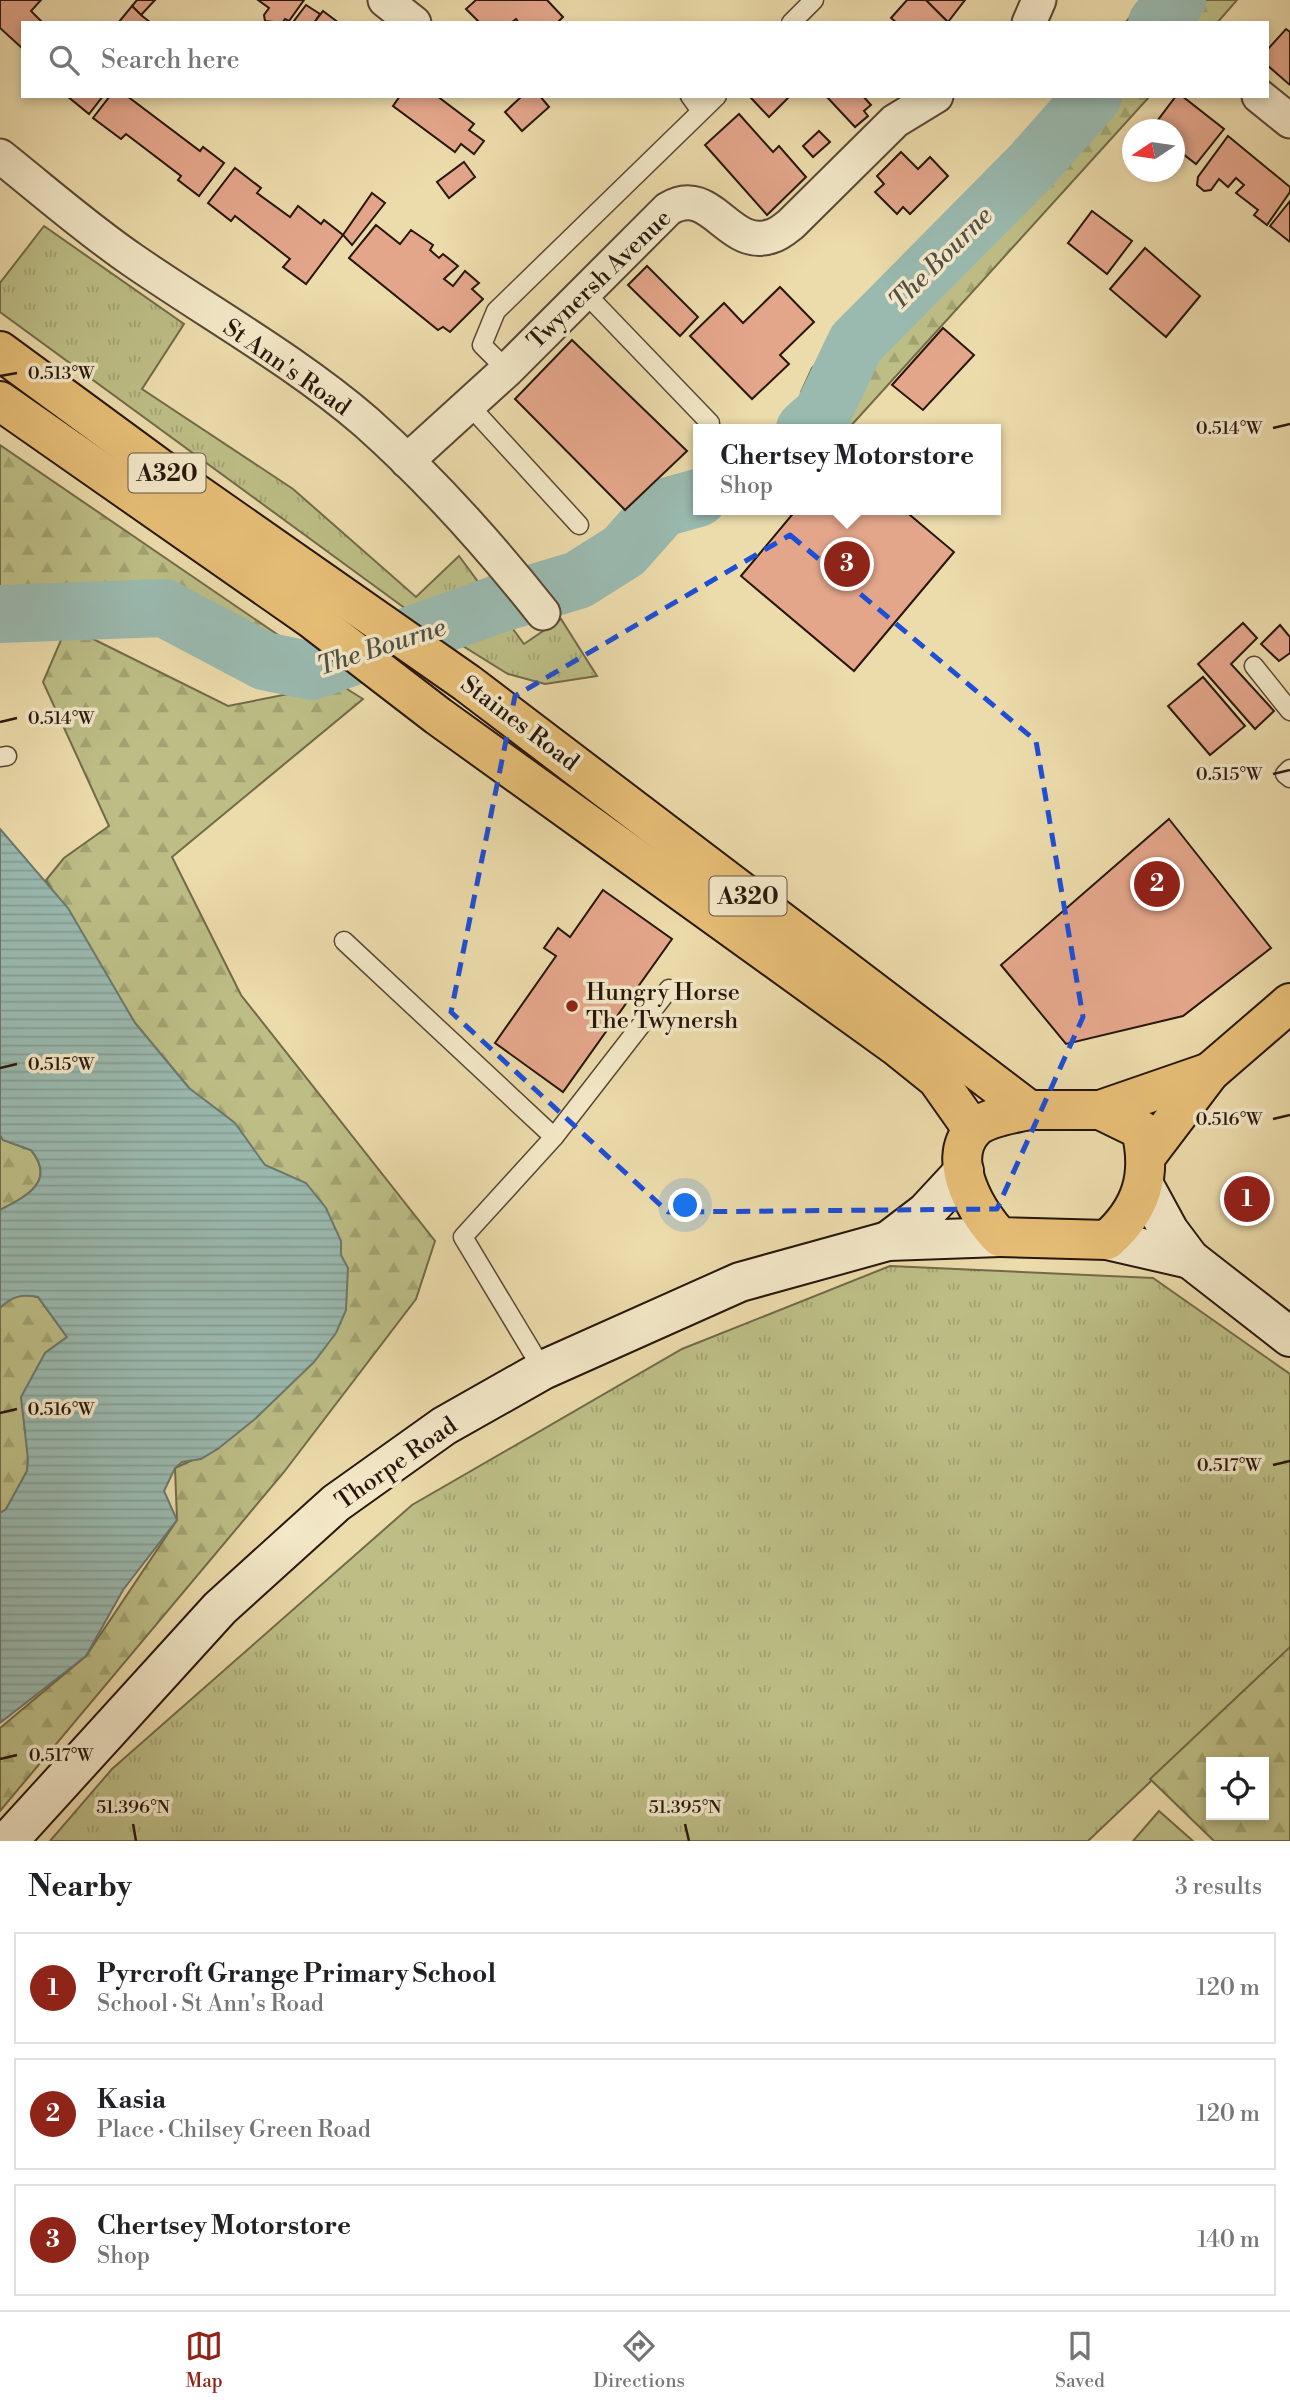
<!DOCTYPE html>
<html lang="en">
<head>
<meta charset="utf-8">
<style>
  :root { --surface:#fff; --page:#f2f2f2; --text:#202124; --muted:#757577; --line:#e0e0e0; --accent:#8f2418 }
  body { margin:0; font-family:"Libre Bodoni",serif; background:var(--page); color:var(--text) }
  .controls { position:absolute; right:21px; bottom:21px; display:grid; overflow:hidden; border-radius:0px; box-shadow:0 4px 10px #0003 }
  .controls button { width:63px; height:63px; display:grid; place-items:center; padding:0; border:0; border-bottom:2px solid var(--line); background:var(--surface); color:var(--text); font:35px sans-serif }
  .compass { position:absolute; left:1122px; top:119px; width:63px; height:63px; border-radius:50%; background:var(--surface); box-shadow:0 4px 10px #0003; rotate:257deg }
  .you { position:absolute; left:686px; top:1206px; width:24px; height:24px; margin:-18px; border:5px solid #fff; border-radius:50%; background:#1a73e8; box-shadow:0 0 0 10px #1a73e833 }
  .badge { display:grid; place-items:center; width:46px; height:46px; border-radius:50%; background:var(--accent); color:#fff; font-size:23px; font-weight:700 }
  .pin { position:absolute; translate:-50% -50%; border:4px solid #fff; box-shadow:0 2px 7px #0006 }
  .popup { position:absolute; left:693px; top:424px; width:308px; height:91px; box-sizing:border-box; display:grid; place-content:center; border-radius:0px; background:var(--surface); filter:drop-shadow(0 2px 5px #0005); font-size:23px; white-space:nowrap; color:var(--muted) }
  .popup b { font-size:26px; color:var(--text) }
  .popup::after { content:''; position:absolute; left:50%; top:100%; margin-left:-14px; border:14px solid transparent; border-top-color:var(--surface) }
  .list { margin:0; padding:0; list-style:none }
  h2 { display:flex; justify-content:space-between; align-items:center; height:91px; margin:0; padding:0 28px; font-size:30px }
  h2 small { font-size:23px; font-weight:400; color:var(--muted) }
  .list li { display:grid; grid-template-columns:46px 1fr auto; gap:21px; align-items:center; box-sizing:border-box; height:112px; margin:0 14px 14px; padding:0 14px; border:2px solid var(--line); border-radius:0px }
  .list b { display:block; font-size:26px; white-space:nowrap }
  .list p { margin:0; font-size:23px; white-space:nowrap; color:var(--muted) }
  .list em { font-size:23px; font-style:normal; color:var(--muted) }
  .icon { flex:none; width:38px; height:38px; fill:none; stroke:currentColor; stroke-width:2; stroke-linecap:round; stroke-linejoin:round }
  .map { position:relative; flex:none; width:1290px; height:1841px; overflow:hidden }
  .search { position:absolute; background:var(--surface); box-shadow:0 4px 10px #0003; left:21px; right:21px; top:21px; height:77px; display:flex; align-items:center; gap:18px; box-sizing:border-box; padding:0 24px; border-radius:0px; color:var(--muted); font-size:26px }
  .sheet { height:469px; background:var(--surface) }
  nav { display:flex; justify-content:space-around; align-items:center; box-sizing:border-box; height:98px; border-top:2px solid var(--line); background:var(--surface); font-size:19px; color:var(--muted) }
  nav a { display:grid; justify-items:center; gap:4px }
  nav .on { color:var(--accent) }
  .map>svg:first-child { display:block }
</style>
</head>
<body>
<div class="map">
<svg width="1290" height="1841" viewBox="0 0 1290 1841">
  <defs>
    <pattern id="grass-tufts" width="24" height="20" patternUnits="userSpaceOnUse" patternTransform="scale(1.75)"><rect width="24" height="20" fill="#bdbe86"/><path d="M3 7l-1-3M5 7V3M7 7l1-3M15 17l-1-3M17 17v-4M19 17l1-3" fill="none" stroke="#a2a372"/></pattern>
    <pattern id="forest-firs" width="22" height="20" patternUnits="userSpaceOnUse" patternTransform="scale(1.75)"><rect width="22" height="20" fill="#bdbe86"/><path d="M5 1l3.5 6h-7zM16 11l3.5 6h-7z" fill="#a2a372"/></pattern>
    <pattern id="water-rules" width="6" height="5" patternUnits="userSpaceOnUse" patternTransform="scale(1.75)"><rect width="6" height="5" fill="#9abab0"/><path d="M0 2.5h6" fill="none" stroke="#859f96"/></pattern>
  </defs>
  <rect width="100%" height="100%" fill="#ecdbab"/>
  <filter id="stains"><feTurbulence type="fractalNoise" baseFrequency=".00286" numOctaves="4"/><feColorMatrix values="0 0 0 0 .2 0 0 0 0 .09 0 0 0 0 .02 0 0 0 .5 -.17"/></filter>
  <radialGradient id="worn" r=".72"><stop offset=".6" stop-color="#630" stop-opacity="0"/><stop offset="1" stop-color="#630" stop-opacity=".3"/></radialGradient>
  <g fill="url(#grass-tufts)" stroke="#726a49" stroke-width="2">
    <path d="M44 226 184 324 142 389 293 489 416 597 459 556 524 644 561 619 597 676 545 684 508 674 421 620 0 312V283Z"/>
    <path d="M890 1266 1153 1278 1290 1374V1649L1088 1841H50L112 1769 412 1505 682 1349Z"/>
  </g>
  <g fill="url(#forest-firs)" stroke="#726a49" stroke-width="2" fill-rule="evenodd">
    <path d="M1145 0H1237L1217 23H1125Z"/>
    <path d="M1059 96H1150L848 429H835L801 392 812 368Z"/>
    <path d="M0 445 284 639 250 628 150 583 28 601 0 592Z"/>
    <path d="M67 626 228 706 339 684 363 699 172 857 241 995 435 1241 416 1299 284 1472 0 1811V1728L86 1656 177 1520 175 1468 219 1448 265 1165 189 1088 135 1023 46 880 64 858 109 826 43 682Z"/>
    <path d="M0 1135 3 1140 31 1150C57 1182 25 1197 0 1210Z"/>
    <path d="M25 1294 38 1297 67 1337 45 1353 27 1471 6 1510 0 1513V1308L9 1299Z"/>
    <path d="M1290 1647V1841H1214L1150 1779ZM1264 1762V1815H1211V1762Z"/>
  </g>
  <path fill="#bdbe86" stroke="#726a49" stroke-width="2" d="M1159 1811 1193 1841H1133Z"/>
  <g fill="url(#water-rules)" stroke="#6c786e" stroke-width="2">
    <path d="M0 592 22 596 28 601 32 624 18 621 0 627Z"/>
    <path d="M0 829 68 908 135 1023 189 1088 235 1123 265 1165 306 1183 326 1208 341 1241V1255L348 1268 346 1310 336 1333 314 1362 255 1419 219 1448 201 1459 182 1462 175 1468 164 1491 177 1520 123 1590 86 1656 0 1723V1513L6 1509 27 1471 28 1459 21 1397 45 1353 67 1337 38 1297C22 1294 12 1296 0 1308V1210C25 1197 57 1182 31 1150L3 1140 0 1135Z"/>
  </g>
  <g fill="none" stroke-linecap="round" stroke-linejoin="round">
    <g stroke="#9abab0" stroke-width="58">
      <path d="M1157 23 1177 0"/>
      <path d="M805 429 822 414 856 343 1032 165 1093 96"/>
      <path d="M0 614 164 608 264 661 312 671 498 604 578 580 624 551 662 508 698 498"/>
    </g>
  </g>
  <g fill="#e4a68b" stroke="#28160c" stroke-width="2">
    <path d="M0 0H41L31 11 43 23H23V49L0 28Z"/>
    <path d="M137 0H155L141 15 132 6Z"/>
    <path d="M258 0H304L289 21 285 19 282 23 265 21 264 15 269 8Z"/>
    <path d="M476 0H547L563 17 557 23H519L516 19 511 23H480L466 9Z"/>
    <path d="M907 0H926L948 22 897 23 891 18Z"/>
    <path d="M926 0H965L948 22Z"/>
    <path d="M306 5 320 14 314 23H296L294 21Z"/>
    <path d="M132 6 141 15 151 23H118Z"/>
    <path d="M323 11 339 23H314Z"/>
    <path d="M1286 29 1290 32V85L1267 65V50Z"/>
    <path d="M67 96H103L89 114Z"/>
    <path d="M110 96H127L200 151 203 147 224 163 199 196 178 180 181 176 126 134 121 139 93 118Z"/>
    <path d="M400 96H437L474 124 469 130 484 141 474 154 461 144 455 152 393 106Z"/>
    <path d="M522 96H540L549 107 522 131 505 112Z"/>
    <path d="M753 96H790L769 117 751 98Z"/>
    <path d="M826 96H863L871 105 864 111 868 116 855 127Z"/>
    <path d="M1176 96H1182L1224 129 1196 164 1174 147V130L1152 128Z"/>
    <path d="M739 114 773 152 779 146 806 177 767 215 705 145Z"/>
    <path d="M819 131 830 142 813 157 803 146Z"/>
    <path d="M1228 136 1290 187V192L1267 225 1254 215 1258 210 1236 193 1244 185 1236 178 1228 187 1219 179 1211 190 1204 191 1197 185 1198 177Z"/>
    <path d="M901 152 918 169 930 157 948 176 910 214 903 207 897 214 875 192 884 184 877 176Z"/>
    <path d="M464 162 475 177 449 198 437 182Z"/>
    <path d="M235 168 261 188 257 193 290 217 298 206 321 224 324 220 343 235 306 284 283 267 290 259 235 216 231 221 208 203Z"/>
    <path d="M372 193 385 203 352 245 343 235Z"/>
    <path d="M1290 201V242L1270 226Z"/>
    <path d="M1092 211 1132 241 1107 274 1068 243Z"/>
    <path d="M376 225 400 244 411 230 433 245 430 250 439 258 443 254 458 266 444 279 453 286 465 271 479 283 472 289 483 299 450 332 443 327 438 330 349 258Z"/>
    <path d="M1145 248 1200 296 1166 337 1110 289Z"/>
    <path d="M647 266 698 317 680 336 628 285Z"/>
    <path d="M780 287 814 322 780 355 789 364 752 399 690 336 724 303 743 323Z"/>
    <path d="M943 328 974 355 923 410 892 385Z"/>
    <path d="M572 340 687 451 625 510 515 399Z"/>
    <path d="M796 510H904L954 552 854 671 741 576Z"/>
    <path d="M1243 623 1257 638 1231 664 1274 711 1255 729 1198 664Z"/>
    <path d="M1280 625 1290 637V653L1279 661 1261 644Z"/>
    <path d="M1203 677 1245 726 1210 755 1168 706Z"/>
    <path d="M1169 819 1271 948 1183 1016 1066 1044 1001 965Z"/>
    <path d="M603 890 672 939 563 1092 495 1043 556 956 544 948 558 928 570 937Z"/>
  </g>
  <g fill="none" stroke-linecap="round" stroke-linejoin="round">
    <defs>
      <g id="lane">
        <path d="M791 23 814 0"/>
        <path d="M690 96 701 111"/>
        <path d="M586 294 710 423"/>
        <path d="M507 370 482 345 496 311 717 96"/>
        <path d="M469 405 579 525"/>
        <path d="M1254 666 1290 711"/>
        <path d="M0 757 7 756"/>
        <path d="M1290 769 1285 774 1290 778"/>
        <path d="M344 941 554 1137 463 1237 543 1370"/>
        <path d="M554 1137 669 989"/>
      </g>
      <g id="street">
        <path d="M385 0 414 23"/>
        <path d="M1029 23 1039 0"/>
        <path d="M1259 96 1290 121"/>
        <path d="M0 156C44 191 87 229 134 261 211 314 295 361 366 422 430 479 490 546 543 613"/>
        <path d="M407 461 507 370 668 209C712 182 728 252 772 236 779 234 786 228 791 224L895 121 936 96"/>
      </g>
      <g id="secondary">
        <path d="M1144 1185 1169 1231 1190 1259 1290 1337"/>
        <path d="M1107 1240 1190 1259"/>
        <path d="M888 1241 926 1212 964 1171"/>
        <path d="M8 1841 220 1608 336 1503 444 1426 543 1370 740 1282 888 1241 1000 1237"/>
      </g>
      <g id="primary">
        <path d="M0 351 158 467 467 683 1029 1110"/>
        <path d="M0 401 312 619 438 716 896 1046 937 1079 973 1130"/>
        <path d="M1029 1110H1100L1141 1130C1152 1175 1142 1209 1107 1240L1000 1237C978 1215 945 1161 973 1130 985 1117 1013 1114 1029 1110Z"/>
        <path d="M1100 1110 1210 1072"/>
        <path d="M1147 1155 1210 1072 1290 1003"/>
      </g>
    </defs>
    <use href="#lane" stroke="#594734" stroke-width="21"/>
    <use href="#street" stroke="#594734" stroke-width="37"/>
    <use href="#secondary" stroke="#28160c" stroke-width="42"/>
    <use href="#primary" stroke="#28160c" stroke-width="42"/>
    <use href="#lane" stroke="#f3e8c8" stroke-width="18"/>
    <use href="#street" stroke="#f3e8c8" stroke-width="33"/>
    <use href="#secondary" stroke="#f3e8c8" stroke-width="38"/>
    <use href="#primary" stroke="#e6be76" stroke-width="38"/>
  </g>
  <path fill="none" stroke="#1d4ed8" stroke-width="5" stroke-dasharray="14 9" stroke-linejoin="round" d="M790 535 1036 741 1083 1017 997 1209 668 1212 451 1012 515 696Z"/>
  <path fill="none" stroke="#28160c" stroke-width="2.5" d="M0 376 17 373M1273 428 1290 424M0 722 17 718M1273 774 1290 770M0 1068 17 1064M1273 1119 1290 1115M0 1413 17 1409M1273 1465 1290 1461M0 1759 17 1755M133 1824 136 1841M685 1824 689 1841"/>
  <circle fill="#8f2418" stroke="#f3e8c8" stroke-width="2.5" cx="572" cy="1006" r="7"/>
  <g text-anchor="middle" stroke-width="7" stroke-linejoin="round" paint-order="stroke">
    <g fill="#f3e8c8" stroke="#655544" stroke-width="2">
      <rect x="128.5" y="453.5" width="77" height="39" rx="5"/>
      <rect x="709.5" y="876.5" width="77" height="39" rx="5"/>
    </g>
    <g font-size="23" font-weight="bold" fill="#28160c">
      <text x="167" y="481">A320</text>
      <text x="748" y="904">A320</text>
    </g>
    <g font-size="24" fill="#28160c" stroke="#f3e8c8">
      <text transform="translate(599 279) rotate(-44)" y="8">Twynersh Avenue</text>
      <text transform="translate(287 367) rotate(35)" y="8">St Ann's Road</text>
      <text transform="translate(520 723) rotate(37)" y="8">Staines Road</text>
      <text transform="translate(396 1463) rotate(-35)" y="8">Thorpe Road</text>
    </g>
    <g font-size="24" fill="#28160c" stroke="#f3e8c8" text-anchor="start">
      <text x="586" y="1000">Hungry Horse<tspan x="586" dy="28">The Twynersh</tspan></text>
    </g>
    <g font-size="26" font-style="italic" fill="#504f45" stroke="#f3e8c8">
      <text transform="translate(940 258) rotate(-45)" y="9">The Bourne</text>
      <text transform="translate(381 646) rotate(-18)" y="9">The Bourne</text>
    </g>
  </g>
  <g font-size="18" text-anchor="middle" fill="#28160c" stroke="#f3e8c8" stroke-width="7" stroke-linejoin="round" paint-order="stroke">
    <text x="61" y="379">0.513°W</text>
    <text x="1229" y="434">0.514°W</text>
    <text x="61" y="724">0.514°W</text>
    <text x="1229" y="780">0.515°W</text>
    <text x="61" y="1070">0.515°W</text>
    <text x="1229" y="1125">0.516°W</text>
    <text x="61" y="1415">0.516°W</text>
    <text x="1229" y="1471">0.517°W</text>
    <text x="61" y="1761">0.517°W</text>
    <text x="133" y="1813">51.396°N</text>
    <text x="685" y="1813">51.395°N</text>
  </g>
  <rect width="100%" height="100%" filter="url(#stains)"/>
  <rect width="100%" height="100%" fill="url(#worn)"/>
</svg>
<div class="controls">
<button><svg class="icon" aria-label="locate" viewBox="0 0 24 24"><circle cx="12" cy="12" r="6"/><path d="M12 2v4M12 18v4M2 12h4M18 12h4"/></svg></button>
</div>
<svg class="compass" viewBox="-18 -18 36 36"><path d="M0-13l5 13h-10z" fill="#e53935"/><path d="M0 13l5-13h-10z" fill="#757577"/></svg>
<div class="you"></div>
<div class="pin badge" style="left:1247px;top:1199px">1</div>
<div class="pin badge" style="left:1157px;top:884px">2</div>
<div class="pin badge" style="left:847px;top:564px">3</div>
<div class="popup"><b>Chertsey Motorstore</b>Shop</div>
<div class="search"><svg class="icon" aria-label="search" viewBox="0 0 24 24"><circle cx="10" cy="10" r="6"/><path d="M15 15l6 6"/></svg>Search here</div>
</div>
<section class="sheet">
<h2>Nearby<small>3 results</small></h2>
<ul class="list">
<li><span class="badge">1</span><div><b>Pyrcroft Grange Primary School</b><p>School · St Ann's Road</p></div><em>120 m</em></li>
<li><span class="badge">2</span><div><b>Kasia</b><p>Place · Chilsey Green Road</p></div><em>120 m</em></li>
<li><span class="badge">3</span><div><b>Chertsey Motorstore</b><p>Shop</p></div><em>140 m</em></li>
</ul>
</section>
<nav>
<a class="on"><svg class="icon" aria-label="map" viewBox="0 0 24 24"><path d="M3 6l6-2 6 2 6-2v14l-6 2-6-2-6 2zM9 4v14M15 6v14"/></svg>Map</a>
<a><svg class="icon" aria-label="directions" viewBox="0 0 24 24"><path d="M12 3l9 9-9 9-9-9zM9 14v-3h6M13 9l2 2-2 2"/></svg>Directions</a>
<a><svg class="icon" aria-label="saved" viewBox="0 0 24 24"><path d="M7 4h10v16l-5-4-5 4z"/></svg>Saved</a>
</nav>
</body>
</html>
